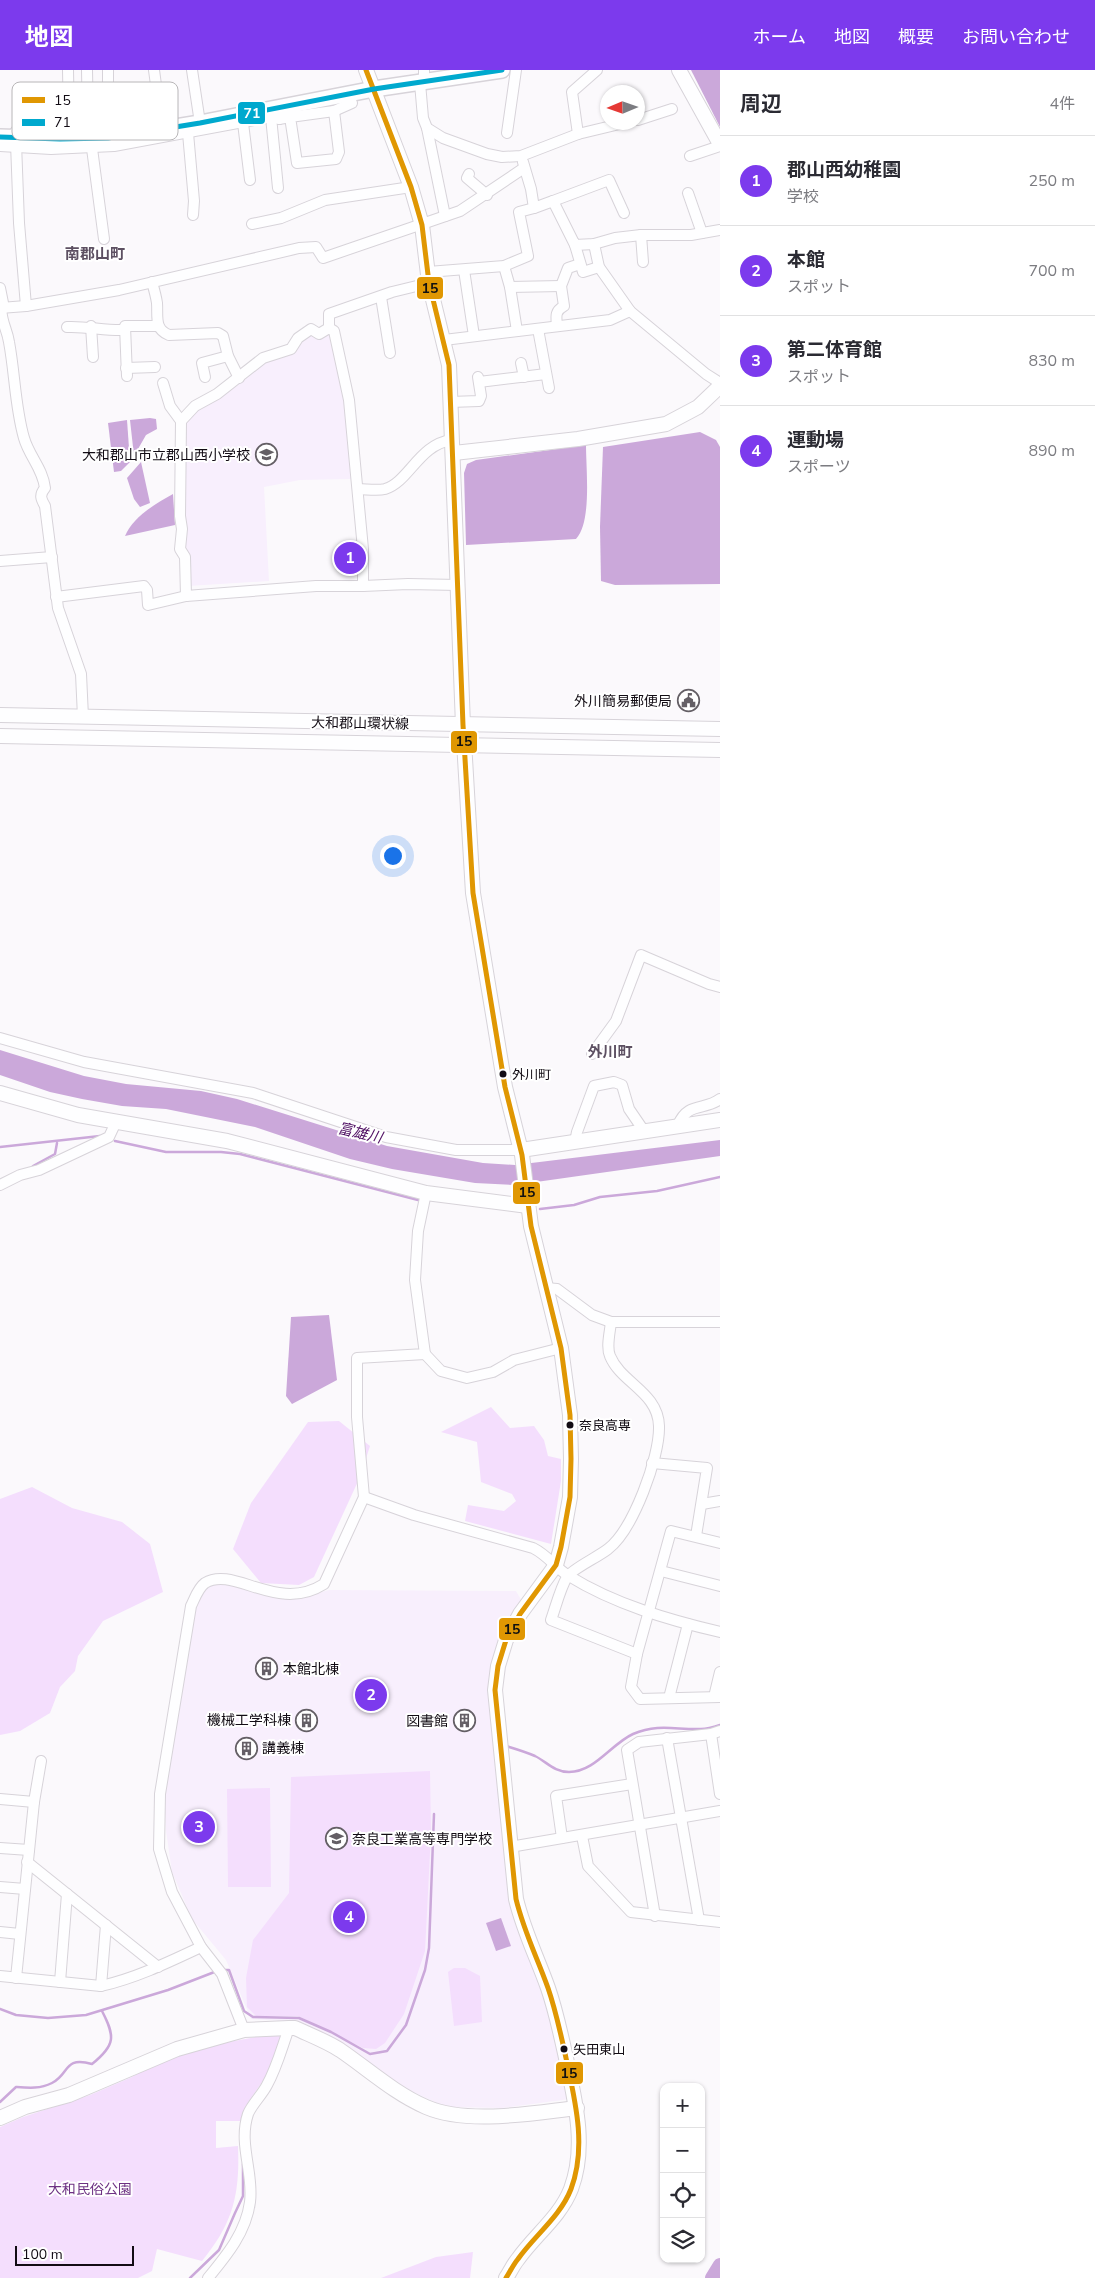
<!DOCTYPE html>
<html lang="ja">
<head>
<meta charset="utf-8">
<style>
  :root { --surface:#fff; --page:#f2f2f3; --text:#2b2b33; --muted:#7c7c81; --line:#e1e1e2; --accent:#7c3aed }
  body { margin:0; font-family:"Nunito Sans","Noto Sans JP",sans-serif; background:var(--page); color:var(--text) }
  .controls { position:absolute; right:15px; bottom:15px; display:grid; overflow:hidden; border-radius:10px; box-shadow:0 1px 4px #0004 }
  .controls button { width:45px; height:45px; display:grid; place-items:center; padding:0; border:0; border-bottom:1px solid var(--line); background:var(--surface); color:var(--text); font:25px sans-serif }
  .compass { position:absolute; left:600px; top:15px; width:45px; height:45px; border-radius:50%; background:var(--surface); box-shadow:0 1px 4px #0004; rotate:268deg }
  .scale { position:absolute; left:15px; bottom:12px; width:119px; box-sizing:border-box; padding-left:5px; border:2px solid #120c14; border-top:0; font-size:14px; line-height:18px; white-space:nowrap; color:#120c14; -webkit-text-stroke:4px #fff; paint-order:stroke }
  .you { position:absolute; left:392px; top:785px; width:18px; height:18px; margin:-12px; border:4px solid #fff; border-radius:50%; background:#1a73e8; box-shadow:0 0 0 8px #1a73e833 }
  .badge { display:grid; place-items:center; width:32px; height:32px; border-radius:50%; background:var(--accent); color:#fff; font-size:16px; font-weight:700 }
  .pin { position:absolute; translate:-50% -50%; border:2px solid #fff; box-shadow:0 1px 5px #0006 }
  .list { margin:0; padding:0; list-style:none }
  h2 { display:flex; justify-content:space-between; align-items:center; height:65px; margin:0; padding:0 20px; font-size:21px }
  h2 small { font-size:16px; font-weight:400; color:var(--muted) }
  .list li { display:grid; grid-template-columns:32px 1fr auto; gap:15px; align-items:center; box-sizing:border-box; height:90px; padding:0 20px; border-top:1px solid var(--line) }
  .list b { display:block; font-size:19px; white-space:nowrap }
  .list p { margin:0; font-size:16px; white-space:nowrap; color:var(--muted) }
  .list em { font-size:16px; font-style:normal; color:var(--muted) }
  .icon { flex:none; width:28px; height:28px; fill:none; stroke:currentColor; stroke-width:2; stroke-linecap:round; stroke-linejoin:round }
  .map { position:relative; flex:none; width:720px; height:2208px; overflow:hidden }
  header { display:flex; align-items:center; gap:30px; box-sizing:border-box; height:70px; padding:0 25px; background:var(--accent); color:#fff }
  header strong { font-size:24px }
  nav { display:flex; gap:28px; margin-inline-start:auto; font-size:18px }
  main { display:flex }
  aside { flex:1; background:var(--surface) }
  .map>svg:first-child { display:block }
</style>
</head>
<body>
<header>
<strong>地図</strong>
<nav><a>ホーム</a><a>地図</a><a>概要</a><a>お問い合わせ</a></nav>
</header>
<main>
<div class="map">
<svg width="720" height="2208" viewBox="0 0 720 2208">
  <rect width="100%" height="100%" fill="#fbf9fc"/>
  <g fill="#f8effd">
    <path d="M329 260 348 350 351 409 300 410 264 417 269 511 188 516 184 456 185 352 198 338 263 291 314 261Z"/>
    <path d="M215 1511 303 1527 329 1520 516 1521 523 1533 500 1569 507 1777 570 2029 502 2038 453 2037 439 2034 393 2013 339 1973 301 1952 251 1949 226 1890 192 1849 172 1802 166 1761 164 1714 192 1546 201 1522Z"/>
  </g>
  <g fill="#f4defd">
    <path d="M491 1337 510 1358 534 1356 544 1370 548 1386 561 1389V1411L551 1474 465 1451 468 1435 504 1441 516 1431 512 1424 481 1412 477 1372 441 1362Z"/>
    <path d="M339 1351 370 1376 360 1407 314 1507 299 1515 261 1513 233 1479 251 1433 308 1352Z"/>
    <path d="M32 1417 72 1438 122 1452 150 1474 163 1522 103 1551 78 1586 75 1601 60 1617 50 1643 20 1661 0 1665V1429Z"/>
    <path d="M430 1701 431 1763 425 1881 404 1944 385 1973 376 1979 363 1978 298 1946H256L247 1937 246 1908 253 1870 289 1823 291 1707Z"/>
    <path d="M270 1718 271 1817H228L227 1719Z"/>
    <path d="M454 1898H465L480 1906 482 1952 454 1956 448 1902Z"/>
    <path d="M282 1962 271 1999 245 2037 241 2051H216V2078L238 2076C240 2125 233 2153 202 2191L157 2179 152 2201 138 2208H0V2057L23 2047 90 2025 132 2007 168 1987 218 1974Z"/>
    <path d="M473 2182 470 2208H381L436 2187Z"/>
  </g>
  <g fill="#cba8da">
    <path d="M691 0H720V57Z"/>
    <path d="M150 348 156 349 157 359 146 365 134 386 130 350Z"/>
    <path d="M127 350 130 392 121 401 114 402 108 353Z"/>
    <path d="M700 362 716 370 720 377V514L615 515 601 511 600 457 603 377Z"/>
    <path d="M586 375C586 399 592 452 576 469L466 475 464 403 467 394 476 390Z"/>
    <path d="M141 392 150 433 140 437 134 429 127 408Z"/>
    <path d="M173 424 175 455 125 466C133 447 156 433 173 424Z"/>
    <path d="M0 980 84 1006 126 1014 201 1021 237 1029 387 1076 483 1093 515 1095 720 1070V1086L515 1115 475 1113 392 1099 350 1089 255 1057 166 1039 122 1036 82 1029 50 1022 0 1005Z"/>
    <path d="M329 1245 337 1310 292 1334 286 1326 291 1247Z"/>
    <path d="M501 1848 511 1876 496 1881 486 1853Z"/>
  </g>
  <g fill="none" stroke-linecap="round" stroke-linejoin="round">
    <g stroke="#cba8da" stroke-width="2.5">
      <path d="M115 1071 166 1082H221L240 1084 418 1130"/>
      <path d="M0 1077 100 1066"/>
      <path d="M33 1096 55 1084 57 1073"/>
      <path d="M540 1139 574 1135 600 1127 657 1121 720 1107"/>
      <path d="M506 1676C516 1679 526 1682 535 1686 547 1692 554 1702 569 1702 595 1702 611 1674 633 1664 659 1653 676 1660 701 1659 707 1659 714 1657 720 1655"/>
      <path d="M223 1900H229L244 1941 253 1947 299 1948 331 1962 370 1984 387 1981 406 1955 425 1900 429 1878 434 1744"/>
      <path d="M0 1939 16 1945 48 1948 86 1945 168 1920 217 1901"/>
      <path d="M0 2032 16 2017C29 2018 40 2019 52 2013 70 2004 63 1986 92 1994 116 1975 115 1966 102 1941"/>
      <path d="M190 2208 219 2180 235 2143 243 2126V2094"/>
    </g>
    <path stroke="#cba8da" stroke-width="14" d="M712 2208 720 2195"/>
    <defs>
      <g id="street">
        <path d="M68 0 69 53H88L98 57 108 58"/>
        <path d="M87 0 88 53"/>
        <path d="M108 0V64"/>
        <path d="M154 0 162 60"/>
        <path d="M192 0 200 53"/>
        <path d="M420 13 423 48 427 58 443 68 487 84 502 87 521 86 578 64 572 22 597 0"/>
        <path d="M424 13V0"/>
        <path d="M334 41 352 33"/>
        <path d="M276 43 279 49 290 47 297 93 336 89 339 82 334 41 290 47"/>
        <path d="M271 47 278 118"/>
        <path d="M638 50 672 39"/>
        <path d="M243 53 250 110"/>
        <path d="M427 58 445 146"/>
        <path d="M188 63 194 131 193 145"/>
        <path d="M507 63 516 0"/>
        <path d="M578 64 628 52"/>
        <path d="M11 67 22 54 69 53"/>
        <path d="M91 71 104 169"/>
        <path d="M16 73 19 153 26 236"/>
        <path d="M0 76 51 79 114 76 271 47 279 49"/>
        <path d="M690 86 720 76"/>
        <path d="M523 92 531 119 534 138 553 131 575 175 594 174 615 168 641 165H691L720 160"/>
        <path d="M469 104 467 108 487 125"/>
        <path d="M688 123 702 163"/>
        <path d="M553 131 609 110 624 143"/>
        <path d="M252 154 281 148 325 130 411 117"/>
        <path d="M641 165 643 192"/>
        <path d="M594 174 599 197 630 241 706 304 720 313"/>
        <path d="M575 175 583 202 599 197"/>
        <path d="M504 196 510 217 517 261"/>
        <path d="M464 200 474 266"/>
        <path d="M428 202 504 196 528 186 519 142 534 138"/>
        <path d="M152 212C154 219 156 226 157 233 158 247 154 259 169 265L218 263 223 266 228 286 239 308"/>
        <path d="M510 217 561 216"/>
        <path d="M0 218 4 238"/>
        <path d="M381 227 390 283"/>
        <path d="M0 238 26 236 119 220 299 178 316 177 323 188 460 141 524 98"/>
        <path d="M1 238C2 254 7 259 9 272 15 304 15 337 24 368 29 386 43 399 45 418 39 425 41 429 45 436L58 538 81 604 83 647"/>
        <path d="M557 255C556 246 555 241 564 236L561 216 568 198 580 194"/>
        <path d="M91 256 93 287"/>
        <path d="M67 257C87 256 105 261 125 260"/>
        <path d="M329 258V244L392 222 429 213"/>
        <path d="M538 259 549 318"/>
        <path d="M444 270 610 250 630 241"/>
        <path d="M521 293 524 307"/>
        <path d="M126 298 155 297"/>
        <path d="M127 306 125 256H158"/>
        <path d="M205 307 202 293 228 286"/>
        <path d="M479 312 546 304"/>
        <path d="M163 313 170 336 181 351"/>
        <path d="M450 332 479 331 481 326 478 307"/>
        <path d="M358 419C366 419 377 421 385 419 409 412 419 374 452 370"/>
        <path d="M0 491 52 487"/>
        <path d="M186 526 185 487 180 479 182 459 180 446 181 351 195 336 217 324 263 288 291 279 298 268 311 259 319 264 329 258 334 261 349 330 363 479V516"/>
        <path d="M56 527 144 516 147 520 148 535 186 526 316 516H363L408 514 458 515"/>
        <path d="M0 968 84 992 253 1023 386 1067 456 1080H521"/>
        <path d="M592 984 616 951 641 885 709 914 720 917"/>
        <path d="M678 1055C688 1031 705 1041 720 1029"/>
        <path d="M575 1072 577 1062 594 1016 614 1012 622 1015 629 1039 644 1061"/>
        <path d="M0 1115 20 1105 39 1100 109 1067 116 1052"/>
        <path d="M546 1218 557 1219 592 1245 611 1252H720"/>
        <path d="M611 1252C610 1262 606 1277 610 1286 621 1313 658 1322 659 1356 660 1387 633 1460 608 1479 598 1487 572 1499 567 1507 560 1519 556 1536 551 1550L637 1584"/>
        <path d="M425 1284 441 1301 467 1308 493 1302 514 1290 561 1278"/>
        <path d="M652 1393 707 1398 696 1466"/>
        <path d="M364 1427 414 1445 533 1478C549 1486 555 1498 569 1506 614 1534 669 1550 720 1562"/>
        <path d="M702 1434 720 1431"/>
        <path d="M720 1473 671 1461 637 1584 631 1617 640 1629 720 1627"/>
        <path d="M661 1501 720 1516"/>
        <path d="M714 1627 720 1602"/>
        <path d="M669 1628 688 1554"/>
        <path d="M711 1664 720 1724"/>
        <path d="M667 1668 699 1850"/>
        <path d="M0 1729 34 1732"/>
        <path d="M582 1766 588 1796 631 1842 720 1852"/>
        <path d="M562 1768 556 1726 632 1714"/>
        <path d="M510 1777 720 1741"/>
        <path d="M0 1778 29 1780"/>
        <path d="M27 1792 158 1897"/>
        <path d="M0 1817 25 1819"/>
        <path d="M655 1846 627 1680 639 1672 711 1664 720 1661"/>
        <path d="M0 1862 20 1864"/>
        <path d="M0 1906 101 1916C136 1908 169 1892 201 1877"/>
        <path d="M16 1908 34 1732 41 1691"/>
        <path d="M60 1912 67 1824"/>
        <path d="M101 1916 106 1855"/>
        <path d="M244 1960 222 1904 201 1877 172 1822 159 1779 160 1724 191 1536C195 1528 198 1518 205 1513 234 1495 277 1544 324 1514L364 1427 357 1347V1288L425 1284 415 1210 418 1161 426 1123"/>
        <path d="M208 2208C227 2185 246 2162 250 2132 254 2103 238 2074 248 2044 252 2034 262 2025 267 2015 277 1997 282 1977 289 1958"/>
      </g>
      <g id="secondary">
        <path d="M366 0 411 117 422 155 429 213 449 295 463 655 473 823 505 1017 522 1085 531 1156 561 1278 570 1345 571 1389 570 1427 561 1477 556 1495 520 1544 506 1570 498 1596 495 1620 516 1829C524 1862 537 1887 548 1918 556 1941 561 1965 566 1988 575 2030 587 2077 571 2119 560 2147 535 2165 518 2189 513 2195 510 2202 506 2208"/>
        <path d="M679 0 720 74"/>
        <path d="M454 383 578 369 666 354 698 337 720 316"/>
        <path d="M0 645 720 659"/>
        <path d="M0 666 720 680"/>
        <path d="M0 1023 78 1045 227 1071 426 1123 528 1136"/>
        <path d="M521 1080 720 1050"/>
        <path d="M0 2048 25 2037 69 2025 177 1979 244 1960 289 1958H295C310 1965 326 1971 340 1980 368 1999 394 2023 426 2037 468 2055 532 2043 577 2038"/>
      </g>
      <path id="primary" d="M0 67 60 69 108 68 200 53 374 19 502 0"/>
    </defs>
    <use href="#street" stroke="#d7d3d9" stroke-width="12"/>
    <use href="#secondary" stroke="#d7d3d9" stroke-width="16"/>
    <use href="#primary" stroke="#d7d3d9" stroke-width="18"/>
    <use href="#street" stroke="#fefeff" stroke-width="10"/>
    <use href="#secondary" stroke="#fefeff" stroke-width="14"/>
    <use href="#primary" stroke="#fefeff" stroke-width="15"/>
    <defs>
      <path id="bus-1" d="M366 0 411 117 422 155 429 213 449 295 463 655 473 823 505 1017 522 1085 531 1156 561 1278 570 1345 571 1389 570 1427 561 1477 556 1495 520 1544 506 1570 498 1596 495 1620 516 1829C524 1862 537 1887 548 1918 556 1941 561 1965 566 1988 575 2030 587 2077 571 2119 560 2147 535 2165 518 2189 513 2195 510 2202 506 2208"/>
      <path id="bus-2" d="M0 67 60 69 108 68 200 53 374 19 502 0"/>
    </defs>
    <use href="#bus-1" stroke="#fff" stroke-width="9"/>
    <use href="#bus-2" stroke="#fff" stroke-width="9"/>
    <use href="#bus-1" stroke="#e09702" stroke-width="5"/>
    <use href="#bus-2" stroke="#00a9ce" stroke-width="5"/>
  </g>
  <defs>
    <symbol id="school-ring" viewBox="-11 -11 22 22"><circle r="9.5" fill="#fff" stroke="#645f65" stroke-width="1.5"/><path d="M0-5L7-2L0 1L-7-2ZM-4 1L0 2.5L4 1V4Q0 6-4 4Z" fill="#645f65"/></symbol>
    <symbol id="civic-ring" viewBox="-11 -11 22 22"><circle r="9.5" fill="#fff" stroke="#645f65" stroke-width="1.5"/><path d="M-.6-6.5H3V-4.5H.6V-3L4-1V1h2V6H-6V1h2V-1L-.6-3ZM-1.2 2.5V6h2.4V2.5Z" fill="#645f65"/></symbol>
    <symbol id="building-ring" viewBox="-11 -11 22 22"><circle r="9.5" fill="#fff" stroke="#645f65" stroke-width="1.5"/><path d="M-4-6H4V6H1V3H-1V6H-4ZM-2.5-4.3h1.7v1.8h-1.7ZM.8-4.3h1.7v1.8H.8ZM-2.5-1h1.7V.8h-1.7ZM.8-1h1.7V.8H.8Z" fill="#645f65"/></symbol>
  </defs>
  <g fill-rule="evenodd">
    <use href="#school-ring" x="254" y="372" width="25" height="25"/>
    <use href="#civic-ring" x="676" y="618" width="25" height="25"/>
    <use href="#building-ring" x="254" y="1586" width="25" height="25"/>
    <use href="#building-ring" x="294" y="1638" width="25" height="25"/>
    <use href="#building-ring" x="452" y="1638" width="25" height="25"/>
    <use href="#building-ring" x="234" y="1666" width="25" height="25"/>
    <use href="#school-ring" x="324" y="1756" width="25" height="25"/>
  </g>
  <g fill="#120c14" stroke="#fff" stroke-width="2">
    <circle cx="503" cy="1004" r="4.5"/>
    <circle cx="570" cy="1355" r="4.5"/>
    <circle cx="564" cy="1979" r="4.5"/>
  </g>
  <g text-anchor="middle" stroke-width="4" stroke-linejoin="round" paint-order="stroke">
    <g font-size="13" fill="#120c14" stroke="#fff" text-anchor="start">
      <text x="512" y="1009">外川町</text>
      <text x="579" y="1360">奈良高専</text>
      <text x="573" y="1984">矢田東山</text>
    </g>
    <g font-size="14" fill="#120c14" stroke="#fff" text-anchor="end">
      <text x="250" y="390">大和郡山市立郡山西小学校</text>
      <text x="672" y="636">外川簡易郵便局</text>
      <text x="283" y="1604" text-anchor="start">本館北棟</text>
      <text x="291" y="1655">機械工学科棟</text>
      <text x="448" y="1656">図書館</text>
      <text x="262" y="1683" text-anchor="start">講義棟</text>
      <text x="352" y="1774" text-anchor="start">奈良工業高等専門学校</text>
    </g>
    <g font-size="14" fill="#120c14" stroke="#fff">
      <text transform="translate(360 653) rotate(1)" y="5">大和郡山環状線</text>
    </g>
    <g font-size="14" fill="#6d3183" stroke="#fff">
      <text x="90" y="2124">大和民俗公園</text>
    </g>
    <g font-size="15" font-weight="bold" fill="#5d5062" stroke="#fff">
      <text x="95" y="189">南郡山町</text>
      <text x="610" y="987">外川町</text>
    </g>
    <g font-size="15" font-style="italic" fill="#4f0f63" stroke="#fff">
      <text transform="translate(360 1063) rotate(13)" y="5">富雄川</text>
    </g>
  </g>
  <rect x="12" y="12" width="166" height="58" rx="8" fill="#fff" stroke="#b8b6b8" stroke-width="1"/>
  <rect x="22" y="27" width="23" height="6" fill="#e09702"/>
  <rect x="22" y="49" width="23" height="7" fill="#00a9ce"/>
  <g font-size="14" fill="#120c14">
    <text x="54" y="35">15</text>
    <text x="54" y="57">71</text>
  </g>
  <g stroke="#fff" stroke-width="2">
    <rect x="237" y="31" width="29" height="24" rx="5" fill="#00a9ce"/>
    <rect x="416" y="206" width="28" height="24" rx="5" fill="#e09702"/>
    <rect x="450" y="660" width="28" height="24" rx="5" fill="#e09702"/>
    <rect x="512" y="1111" width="29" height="24" rx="5" fill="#e09702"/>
    <rect x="498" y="1547" width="28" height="24" rx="5" fill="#e09702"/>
    <rect x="555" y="1991" width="29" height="24" rx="5" fill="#e09702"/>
  </g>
  <g font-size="14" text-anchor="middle" font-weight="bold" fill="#fff">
    <text x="252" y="48">71</text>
  </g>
  <g font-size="14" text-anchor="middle" font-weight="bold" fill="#111">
    <text x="430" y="223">15</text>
    <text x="464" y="676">15</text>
    <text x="527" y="1127">15</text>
    <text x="512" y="1564">15</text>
    <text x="569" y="2008">15</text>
  </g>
</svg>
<div class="controls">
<button>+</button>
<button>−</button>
<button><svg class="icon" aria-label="locate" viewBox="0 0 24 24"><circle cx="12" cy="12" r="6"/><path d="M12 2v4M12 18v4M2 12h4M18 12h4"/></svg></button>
<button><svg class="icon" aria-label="layers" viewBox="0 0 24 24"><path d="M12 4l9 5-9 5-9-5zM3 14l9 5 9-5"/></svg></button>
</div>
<svg class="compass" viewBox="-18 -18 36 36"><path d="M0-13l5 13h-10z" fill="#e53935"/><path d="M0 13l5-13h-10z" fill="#7c7c81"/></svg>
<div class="scale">100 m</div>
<div class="you"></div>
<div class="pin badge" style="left:350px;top:488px">1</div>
<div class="pin badge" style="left:371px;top:1625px">2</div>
<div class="pin badge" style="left:199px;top:1757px">3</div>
<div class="pin badge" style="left:349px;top:1847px">4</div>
</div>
<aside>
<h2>周辺<small>4件</small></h2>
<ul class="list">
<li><span class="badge">1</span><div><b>郡山西幼稚園</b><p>学校</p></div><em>250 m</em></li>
<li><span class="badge">2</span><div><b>本館</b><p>スポット</p></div><em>700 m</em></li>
<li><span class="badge">3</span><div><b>第二体育館</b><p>スポット</p></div><em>830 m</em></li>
<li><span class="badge">4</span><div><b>運動場</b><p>スポーツ</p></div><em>890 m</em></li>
</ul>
</aside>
</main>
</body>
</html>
